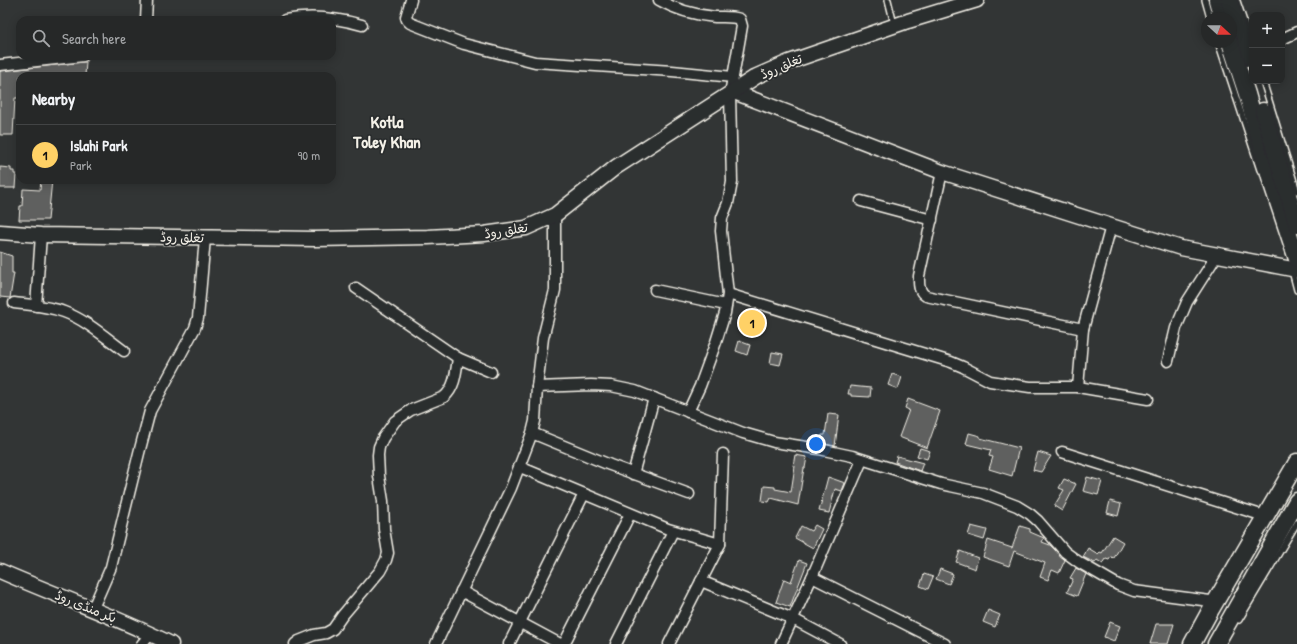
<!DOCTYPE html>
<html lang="en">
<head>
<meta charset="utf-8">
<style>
  :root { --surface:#262828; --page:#323434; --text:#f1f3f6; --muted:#a4a6a8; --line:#424445; --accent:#ffd166 }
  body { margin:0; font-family:"Patrick Hand","Playpen Sans Arabic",sans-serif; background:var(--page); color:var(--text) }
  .controls { position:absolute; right:12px; top:12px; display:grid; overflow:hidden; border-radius:8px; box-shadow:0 2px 10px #0003 }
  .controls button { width:36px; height:36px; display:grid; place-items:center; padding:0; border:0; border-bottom:1px solid var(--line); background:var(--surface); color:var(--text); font:20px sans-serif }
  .compass { position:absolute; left:1201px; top:12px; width:36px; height:36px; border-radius:50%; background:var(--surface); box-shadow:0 2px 10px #0003; rotate:111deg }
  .you { position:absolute; left:816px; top:444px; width:14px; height:14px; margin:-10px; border:3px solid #fff; border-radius:50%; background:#1a73e8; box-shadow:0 0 0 6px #1a73e833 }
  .badge { display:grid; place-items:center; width:26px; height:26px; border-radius:50%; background:var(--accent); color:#111; font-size:13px; font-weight:700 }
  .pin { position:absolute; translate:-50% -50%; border:2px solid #fff; box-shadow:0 1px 4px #0006 }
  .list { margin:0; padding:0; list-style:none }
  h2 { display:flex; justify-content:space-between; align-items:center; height:52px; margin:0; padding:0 16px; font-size:17px }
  h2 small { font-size:13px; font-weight:400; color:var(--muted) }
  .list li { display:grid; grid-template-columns:26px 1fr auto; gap:12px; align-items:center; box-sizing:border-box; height:60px; padding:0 16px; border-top:1px solid var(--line) }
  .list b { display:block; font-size:15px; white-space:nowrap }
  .list p { margin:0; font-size:13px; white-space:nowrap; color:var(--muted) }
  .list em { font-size:13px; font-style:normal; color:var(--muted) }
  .icon { flex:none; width:22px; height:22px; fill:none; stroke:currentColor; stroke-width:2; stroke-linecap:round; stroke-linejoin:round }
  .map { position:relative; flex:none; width:1297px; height:644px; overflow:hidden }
  .search { position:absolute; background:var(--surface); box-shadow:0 2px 10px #0003; left:16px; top:16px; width:320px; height:44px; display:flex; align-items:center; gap:10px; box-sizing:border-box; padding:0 14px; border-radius:12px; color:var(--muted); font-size:15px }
  .panel { position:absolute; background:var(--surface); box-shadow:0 2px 10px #0003; left:16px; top:72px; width:320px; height:112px; border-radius:12px }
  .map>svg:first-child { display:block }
</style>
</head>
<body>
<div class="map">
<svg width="1297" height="644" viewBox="0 0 1297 644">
  <rect width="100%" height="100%" fill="#323535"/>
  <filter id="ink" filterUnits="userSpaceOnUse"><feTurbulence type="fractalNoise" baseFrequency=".025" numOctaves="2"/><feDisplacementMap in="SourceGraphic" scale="8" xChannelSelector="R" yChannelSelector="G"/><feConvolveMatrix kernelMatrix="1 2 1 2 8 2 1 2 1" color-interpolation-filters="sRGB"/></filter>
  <g filter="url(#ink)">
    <g fill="#5f605f" stroke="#f4f1e8">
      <path d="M84 62H86L85 76H20V98H15L13 135H0V71Z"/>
      <path d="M0 167 11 168V171H14V174H16L15 188H0Z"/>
      <path d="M41 180H52L48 220H19L20 206H22L23 189 40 190Z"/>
      <path d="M0 252 12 256V273H14L10 298 0 297Z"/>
      <path d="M739 341 750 345 747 355 736 351Z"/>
      <path d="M772 352 783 354 780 365 770 363Z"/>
      <path d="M892 374 902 377 898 389 888 385Z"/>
      <path d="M850 386 871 388 870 397 851 396V394H848Z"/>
      <path d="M908 399 940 411 927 448 899 437 909 410 905 408Z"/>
      <path d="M828 414 839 415 835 446 820 443 822 435H825Z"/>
      <path d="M969 433 980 436V438L1019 448 1012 476 989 469 993 457 989 456 991 450 966 444Z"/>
      <path d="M920 448 930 451 927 459 917 456Z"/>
      <path d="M1038 452 1051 456 1041 472 1033 470Z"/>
      <path d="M795 455 807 457 805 468H804L798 505 771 498 769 502 762 501 764 486 775 487V489L791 492 795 466H793Z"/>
      <path d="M897 456 923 463 920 471 895 462Z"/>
      <path d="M828 477 845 483 842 491 835 489 829 513 819 511Z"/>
      <path d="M1087 477 1102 481 1098 495 1083 491Z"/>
      <path d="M1064 479 1076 484 1062 511 1054 506 1064 490 1059 488Z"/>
      <path d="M1110 501 1121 504 1118 516 1107 513Z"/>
      <path d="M815 525 822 529 813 548 795 538 801 526 811 531Z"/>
      <path d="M971 526 987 530 984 540 968 535Z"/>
      <path d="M1020 526 1030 529V532L1044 538 1042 542 1050 545 1065 560 1059 573 1052 570 1048 580 1040 577 1045 563 1014 551 1009 566 983 557 988 540 1012 548Z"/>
      <path d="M1113 536 1123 542 1114 558 1111 557 1109 560 1106 559 1103 564 1097 560 1095 563 1083 557 1088 548 1098 554 1100 552 1102 553Z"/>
      <path d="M960 551 978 558 975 569 956 562Z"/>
      <path d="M799 560 807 563 790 607 776 602 784 579 791 582Z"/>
      <path d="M1076 568 1086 574 1077 596 1067 592 1073 579 1070 578Z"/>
      <path d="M940 569 953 574 949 584 936 579Z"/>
      <path d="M924 574 933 577 928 589 920 586Z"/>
      <path d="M988 610 1000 615 995 627 983 622Z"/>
      <path d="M1110 622 1120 626 1114 641 1104 637Z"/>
      <path d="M1156 624H1174L1168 644H1150Z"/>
    </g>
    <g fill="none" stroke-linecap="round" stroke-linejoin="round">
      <defs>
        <g id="lane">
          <path d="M888 0 894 24"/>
          <path d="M1205 0 1210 18"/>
          <path d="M1237 1 1252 45"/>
          <path d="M1218 42 1260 170"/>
          <path d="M1263 81 1297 191"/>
          <path d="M1292 271 1297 290"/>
          <path d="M1239 620 1297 523"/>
        </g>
        <g id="street">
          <path d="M411 0 406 17 407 20 410 23 464 44 535 62 672 71 733 77"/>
          <path d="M659 0C676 10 695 15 715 17 724 17 732 16 740 19L742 26 730 94 732 182 728 203 722 218 721 231 728 294 725 313 716 342 700 386 688 412"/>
          <path d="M146 20 147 0"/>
          <path d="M285 20C311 15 337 18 362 25"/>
          <path d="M1282 39 1297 32"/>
          <path d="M0 65 83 56"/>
          <path d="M942 172 919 276C919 284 918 291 926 296L1083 329"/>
          <path d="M861 201 932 220"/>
          <path d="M356 288 458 358 491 372"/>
          <path d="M655 290 726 305"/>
          <path d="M728 294 951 362 963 367 990 381 1003 383 1030 387H1078L1148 399"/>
          <path d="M14 303C30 305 48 306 64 312 86 320 105 337 124 351"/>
          <path d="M36 306 41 235"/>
          <path d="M1168 361 1176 328 1187 302 1217 255"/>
          <path d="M537 387 591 385 611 386 635 391 743 433 774 442 819 449 852 456 941 484 983 493 1017 506 1030 514 1038 521 1065 552 1080 563 1118 585 1134 591 1210 601"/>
          <path d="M1078 387 1083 329 1111 226"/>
          <path d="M532 433 610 465 689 494"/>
          <path d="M1062 452 1261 515"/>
          <path d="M520 467 668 529 720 544"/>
          <path d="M633 474 654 398"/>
          <path d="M812 577 945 644"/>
          <path d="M701 581 793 619 840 644"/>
          <path d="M461 591 560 644"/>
          <path d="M93 608 111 567 139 453 150 411 195 328 198 318 205 238"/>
          <path d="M142 644 151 634"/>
          <path d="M295 644 299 641 314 635 326 633 333 629 342 616 380 571 386 560 388 553 384 529 383 501 379 476 378 455 379 447 383 438 395 421 411 410 444 397C455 388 456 372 458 358"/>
          <path d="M436 644 511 488 532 433 535 421 537 387 543 338 555 290V215"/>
          <path d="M509 644 584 494"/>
          <path d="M564 644 630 514"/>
          <path d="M616 644 673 531"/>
          <path d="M669 644 720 544 723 454"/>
          <path d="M781 644 812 577 862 460"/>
        </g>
        <g id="secondary">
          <path d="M734 92 942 172 1111 226 1181 248 1297 270"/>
          <path d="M0 232 41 235 315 239 428 237 484 234 526 228 555 215 616 167 757 76 789 62 908 21 977 0"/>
          <path d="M0 571C57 596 115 616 171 644"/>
        </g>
        <g id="primary">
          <path d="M1217 0 1222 18"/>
          <path d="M1229 0 1246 58"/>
          <path d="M1230 42 1247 94 1272 184 1297 259"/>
          <path d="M1263 111 1297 225"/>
          <path d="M1192 644 1210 611 1297 462"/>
          <path d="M1216 644 1297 501"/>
        </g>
      </defs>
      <use href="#lane" stroke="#f4f1e8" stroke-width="8"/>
      <use href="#street" stroke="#f4f1e8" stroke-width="13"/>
      <use href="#secondary" stroke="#f4f1e8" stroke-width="17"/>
      <use href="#primary" stroke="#f4f1e8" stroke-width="19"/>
      <use href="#lane" stroke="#2a2d2e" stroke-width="5"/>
      <use href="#street" stroke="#2a2d2e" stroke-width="10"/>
      <use href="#secondary" stroke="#2a2d2e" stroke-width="14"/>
      <use href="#primary" stroke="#2a2d2e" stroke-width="16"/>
    </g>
  </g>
  <g text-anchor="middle" stroke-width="3.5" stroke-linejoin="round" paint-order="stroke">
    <g font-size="13" fill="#f4f1e8" stroke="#2a2d2e">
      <text transform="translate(781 66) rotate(-23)" y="5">تغلق روڈ</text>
      <text transform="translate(506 230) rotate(-9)" y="5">تغلق روڈ</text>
      <text transform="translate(182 237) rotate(1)" y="5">تغلق روڈ</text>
      <text transform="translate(86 606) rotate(22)" y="5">بکر منڈی روڈ</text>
    </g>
    <g font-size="17" font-weight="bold" fill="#f4f1e8" stroke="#2a2d2e">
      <text x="387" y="128">Kotla<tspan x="387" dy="20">Toley Khan</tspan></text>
    </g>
  </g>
</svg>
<div class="controls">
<button>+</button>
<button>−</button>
</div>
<svg class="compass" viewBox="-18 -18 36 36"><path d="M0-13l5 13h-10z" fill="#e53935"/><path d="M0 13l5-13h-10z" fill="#a4a6a8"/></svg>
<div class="you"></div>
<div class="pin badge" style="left:752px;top:323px">1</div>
<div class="search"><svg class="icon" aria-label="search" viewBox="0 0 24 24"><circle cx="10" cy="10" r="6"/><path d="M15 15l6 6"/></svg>Search here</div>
<section class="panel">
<h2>Nearby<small></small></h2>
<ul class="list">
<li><span class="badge">1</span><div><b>Islahi Park</b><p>Park</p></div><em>90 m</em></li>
</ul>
</section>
</div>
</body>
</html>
